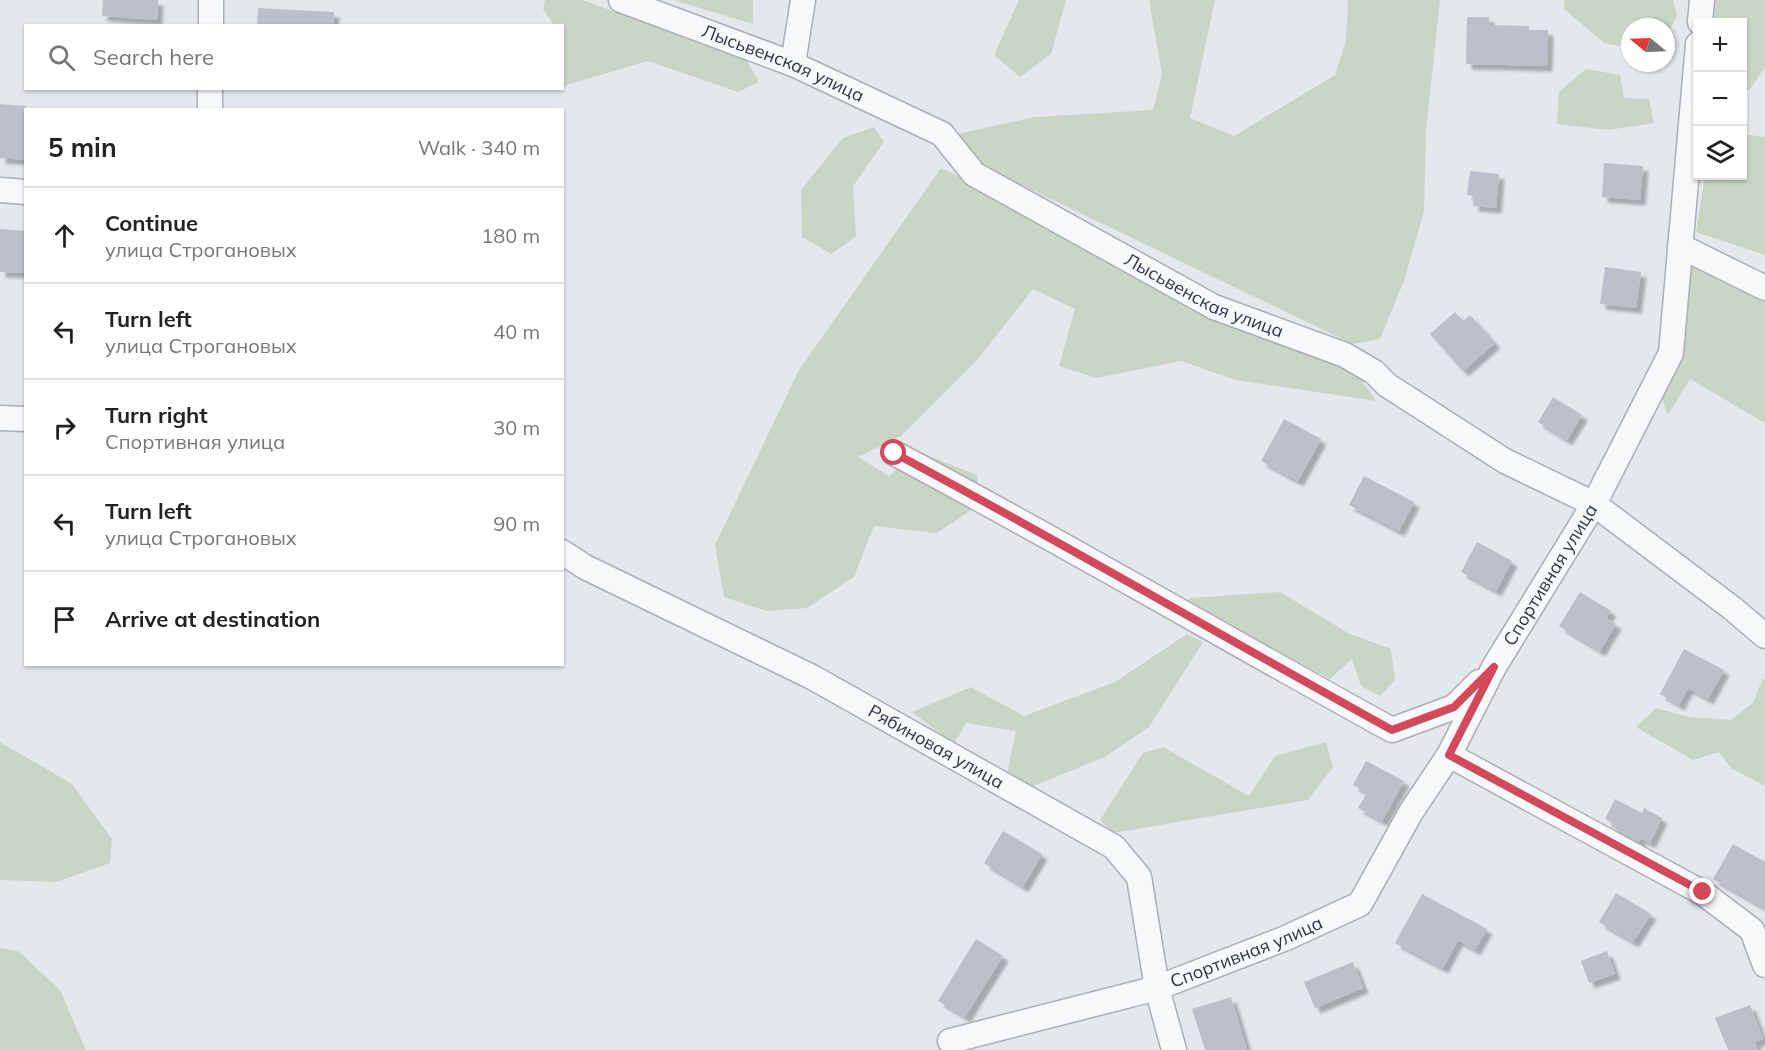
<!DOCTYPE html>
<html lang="en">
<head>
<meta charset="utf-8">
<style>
  :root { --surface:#fff; --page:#f6f6f6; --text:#222; --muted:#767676; --line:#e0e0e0 }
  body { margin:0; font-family:Mulish,sans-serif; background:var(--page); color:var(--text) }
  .controls { position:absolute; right:18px; top:18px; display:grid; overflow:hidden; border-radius:0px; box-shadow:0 2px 4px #0004 }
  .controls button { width:54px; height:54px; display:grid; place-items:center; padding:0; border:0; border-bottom:2px solid var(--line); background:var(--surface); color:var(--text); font:30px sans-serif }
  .compass { position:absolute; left:1621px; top:18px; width:54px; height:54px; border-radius:50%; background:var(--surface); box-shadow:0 2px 4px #0004; rotate:289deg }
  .stop { position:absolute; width:18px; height:18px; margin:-14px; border:4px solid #d1495b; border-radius:50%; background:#fff }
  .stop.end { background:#d1495b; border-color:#fff; box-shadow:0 2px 6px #0008 }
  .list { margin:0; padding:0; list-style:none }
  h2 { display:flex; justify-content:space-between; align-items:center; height:78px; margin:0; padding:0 24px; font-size:26px }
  h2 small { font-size:20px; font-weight:400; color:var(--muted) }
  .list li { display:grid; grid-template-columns:39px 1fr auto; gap:18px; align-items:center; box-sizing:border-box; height:96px; padding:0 24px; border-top:2px solid var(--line) }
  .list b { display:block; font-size:22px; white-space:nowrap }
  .list p { margin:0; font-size:20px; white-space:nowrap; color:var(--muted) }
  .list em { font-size:20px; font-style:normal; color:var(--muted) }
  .icon { flex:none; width:33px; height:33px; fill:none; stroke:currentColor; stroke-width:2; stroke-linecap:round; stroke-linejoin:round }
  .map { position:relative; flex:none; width:1765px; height:1050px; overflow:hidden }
  .search { position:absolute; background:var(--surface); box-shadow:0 2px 4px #0004; left:24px; top:24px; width:540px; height:66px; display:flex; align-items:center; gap:15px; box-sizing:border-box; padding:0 21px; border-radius:0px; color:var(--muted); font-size:22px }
  .panel { position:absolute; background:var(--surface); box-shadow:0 2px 4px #0004; left:24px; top:108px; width:540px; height:558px; border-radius:0px }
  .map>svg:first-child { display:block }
</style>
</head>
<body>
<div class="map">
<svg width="1765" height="1050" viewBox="0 0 1765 1050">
  <defs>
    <filter id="shadow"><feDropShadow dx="5.5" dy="5.5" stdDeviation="1.5" flood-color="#0004"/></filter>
  </defs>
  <rect width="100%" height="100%" fill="#e4e7ec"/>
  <g fill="#c9d6c5">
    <path d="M545 0H583L747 61 759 82 738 92 648 61 563 86 562 26 554 25 543 9Z"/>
    <path d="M673 0H753V24Z"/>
    <path d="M1019 0H1066L1051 54 1020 77 994 55Z"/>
    <path d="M1149 0H1215L1190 118 1234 136 1335 75 1346 41 1348 0H1440L1426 130 1424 211 1404 281 1380 339 1353 344 982 166 957 134 1035 117 1153 110 1162 74Z"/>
    <path d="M1565 0H1673L1677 15 1666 38V27H1630V48L1604 43 1564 9Z"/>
    <path d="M1716 0H1765V67L1750 89H1743L1742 22H1713Z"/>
    <path d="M1586 69 1620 75 1624 98 1649 99 1654 123 1608 130 1557 124 1559 92Z"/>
    <path d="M874 127 884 142 853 186 856 237 831 254 802 237 801 190 843 138Z"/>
    <path d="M1743 134 1765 137V255L1696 232 1705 176H1742Z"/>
    <path d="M941 168 1354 369 1376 401 1236 380 1181 361 1096 378 1059 366 1075 309 1033 289 978 359 901 436 858 457 889 476 916 451 977 475 979 505 937 533 874 526 854 577 807 608 766 611 724 597 715 545 799 370Z"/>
    <path d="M1693 260 1765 296V423L1690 379 1668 415 1661 397 1676 366Z"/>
    <path d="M1280 592 1350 634 1391 649 1395 680 1380 696 1361 686 1352 659 1330 679 1186 604 1190 598Z"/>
    <path d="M1187 634 1203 642 1149 727 1105 757 1026 789 1007 774 1016 731 966 723 954 744 912 712 971 687 1024 716 1115 682Z"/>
    <path d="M1765 678V786L1731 768 1719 752 1693 760 1636 727 1656 708 1689 717 1731 720 1753 703 1762 680Z"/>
    <path d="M0 742 72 784 112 839 110 863 56 882 0 880Z"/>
    <path d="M1326 742 1333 767 1308 800 1113 833 1100 820 1143 753 1163 747 1249 796 1275 756Z"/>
    <path d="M0 948 18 951 60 990 86 1050H0Z"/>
  </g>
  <g fill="#bbc0ca" filter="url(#shadow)">
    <path d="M103 0H158L157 20 102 16Z"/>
    <path d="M258 8 334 12 333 26H257Z"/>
    <path d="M1467 17H1489V25L1529 26V30H1548L1547 66 1466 64Z"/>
    <path d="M0 104 26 106V160L0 158Z"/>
    <path d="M1604 163 1643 166 1640 200 1602 197Z"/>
    <path d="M1470 171 1499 174 1496 208 1473 206 1474 196 1467 195Z"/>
    <path d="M0 229 26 231V273L0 272Z"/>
    <path d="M1605 267 1641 272 1636 308 1600 304Z"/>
    <path d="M1455 312 1463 321 1470 315 1495 343 1463 371 1430 334Z"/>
    <path d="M1553 397 1582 415 1567 440 1538 422Z"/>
    <path d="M1284 419 1321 439 1298 481 1261 461Z"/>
    <path d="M1364 476 1414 502 1399 531 1349 505Z"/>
    <path d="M1477 542 1512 561 1496 591 1461 572Z"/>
    <path d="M1580 592 1611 611 1606 618 1616 624 1600 651 1559 626Z"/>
    <path d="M1684 649 1724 670 1708 699 1688 688 1679 705 1660 694Z"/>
    <path d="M1366 761 1404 781 1382 821 1358 808 1367 793 1353 785Z"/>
    <path d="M1615 799 1642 813 1644 808 1662 818 1650 843 1641 838 1639 842 1612 827 1613 823 1605 819Z"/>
    <path d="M1003 831 1042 854 1023 887 984 863Z"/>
    <path d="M1733 844 1765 862V908L1713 879Z"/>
    <path d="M1616 893 1651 914 1633 942 1599 922Z"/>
    <path d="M1422 894 1487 929 1475 950 1458 940 1443 968 1395 943Z"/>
    <path d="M976 939 1003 956 965 1017 938 1001Z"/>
    <path d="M1607 951 1615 974 1589 983 1581 961Z"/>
    <path d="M1353 962 1363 988 1315 1008 1304 982Z"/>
    <path d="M1231 997 1247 1050H1205L1192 1009Z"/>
    <path d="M1750 1005 1763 1039 1755 1042 1758 1050H1728L1715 1018Z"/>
  </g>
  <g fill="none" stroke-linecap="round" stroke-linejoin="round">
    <defs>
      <g id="minor">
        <path id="s1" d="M621 0 793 64 942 134 974 174 1214 307 1345 355 1374 372 1387 385 1505 461 1594 504 1732 608 1765 636"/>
        <path d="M1700 22 1702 0"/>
        <path d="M211 26V0"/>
        <path d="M793 64 803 0"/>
        <path d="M210 110V88"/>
        <path d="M0 190 26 192"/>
        <path d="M1680 246 1765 288"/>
        <path d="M0 418 26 419"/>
        <path d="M894 453C1062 542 1225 638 1392 730L1454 707 1479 682"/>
        <path id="s2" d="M562 552 585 567 812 677 1114 847 1139 877 1157 988 1174 1050"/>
        <path d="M1449 755 1703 893 1752 930 1765 965"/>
        <path id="s3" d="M950 1041 1157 988 1286 938 1360 904 1411 812 1449 755 1494 667 1594 504 1671 353 1698 44"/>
      </g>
    </defs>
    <use href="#minor" stroke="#a9aeb7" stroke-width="27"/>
    <use href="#minor" stroke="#f7f8fa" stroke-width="24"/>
  </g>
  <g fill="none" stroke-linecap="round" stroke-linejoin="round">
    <path stroke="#d1495b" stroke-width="8" d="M894 453C1062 542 1225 638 1392 730L1454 707 1494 667 1449 755 1703 892"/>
  </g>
  <g text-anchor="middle" stroke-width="4.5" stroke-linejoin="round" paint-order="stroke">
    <g font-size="18" fill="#2b3445" stroke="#f4f6f9">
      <text dy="6" stroke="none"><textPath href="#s1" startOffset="174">Лысьвенская улица</textPath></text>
      <text dy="6" stroke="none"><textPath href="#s1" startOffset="660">Лысьвенская улица</textPath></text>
      <text dy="6" stroke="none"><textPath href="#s3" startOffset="814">Спортивная улица</textPath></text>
      <text dy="6" stroke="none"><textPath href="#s2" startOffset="422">Рябиновая улица</textPath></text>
      <text dy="6" stroke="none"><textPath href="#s3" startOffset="310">Спортивная улица</textPath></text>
    </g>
  </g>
</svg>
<div class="controls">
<button>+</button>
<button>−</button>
<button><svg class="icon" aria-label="layers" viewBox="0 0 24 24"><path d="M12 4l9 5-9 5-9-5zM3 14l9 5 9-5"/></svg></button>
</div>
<svg class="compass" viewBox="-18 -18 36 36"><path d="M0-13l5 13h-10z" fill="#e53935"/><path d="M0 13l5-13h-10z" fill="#767676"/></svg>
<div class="stop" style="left:894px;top:453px"></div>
<div class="stop end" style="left:1703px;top:892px"></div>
<div class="search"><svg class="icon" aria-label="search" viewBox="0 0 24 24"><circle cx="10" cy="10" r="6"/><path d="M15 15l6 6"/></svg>Search here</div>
<section class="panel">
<h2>5 min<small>Walk · 340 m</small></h2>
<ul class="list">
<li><svg class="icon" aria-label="ahead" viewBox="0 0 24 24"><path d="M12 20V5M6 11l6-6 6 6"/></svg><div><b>Continue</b><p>улица Строгановых</p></div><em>180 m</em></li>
<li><svg class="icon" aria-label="left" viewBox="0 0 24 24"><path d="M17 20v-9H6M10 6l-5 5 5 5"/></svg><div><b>Turn left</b><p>улица Строгановых</p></div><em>40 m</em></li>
<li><svg class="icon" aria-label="right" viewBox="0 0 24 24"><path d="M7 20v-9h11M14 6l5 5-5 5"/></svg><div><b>Turn right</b><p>Спортивная улица</p></div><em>30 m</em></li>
<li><svg class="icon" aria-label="left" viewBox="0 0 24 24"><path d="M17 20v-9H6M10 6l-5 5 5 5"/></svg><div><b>Turn left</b><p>улица Строгановых</p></div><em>90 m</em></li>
<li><svg class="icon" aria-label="arrive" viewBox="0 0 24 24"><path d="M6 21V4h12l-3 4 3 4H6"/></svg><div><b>Arrive at destination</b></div></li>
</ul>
</section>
</div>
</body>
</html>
